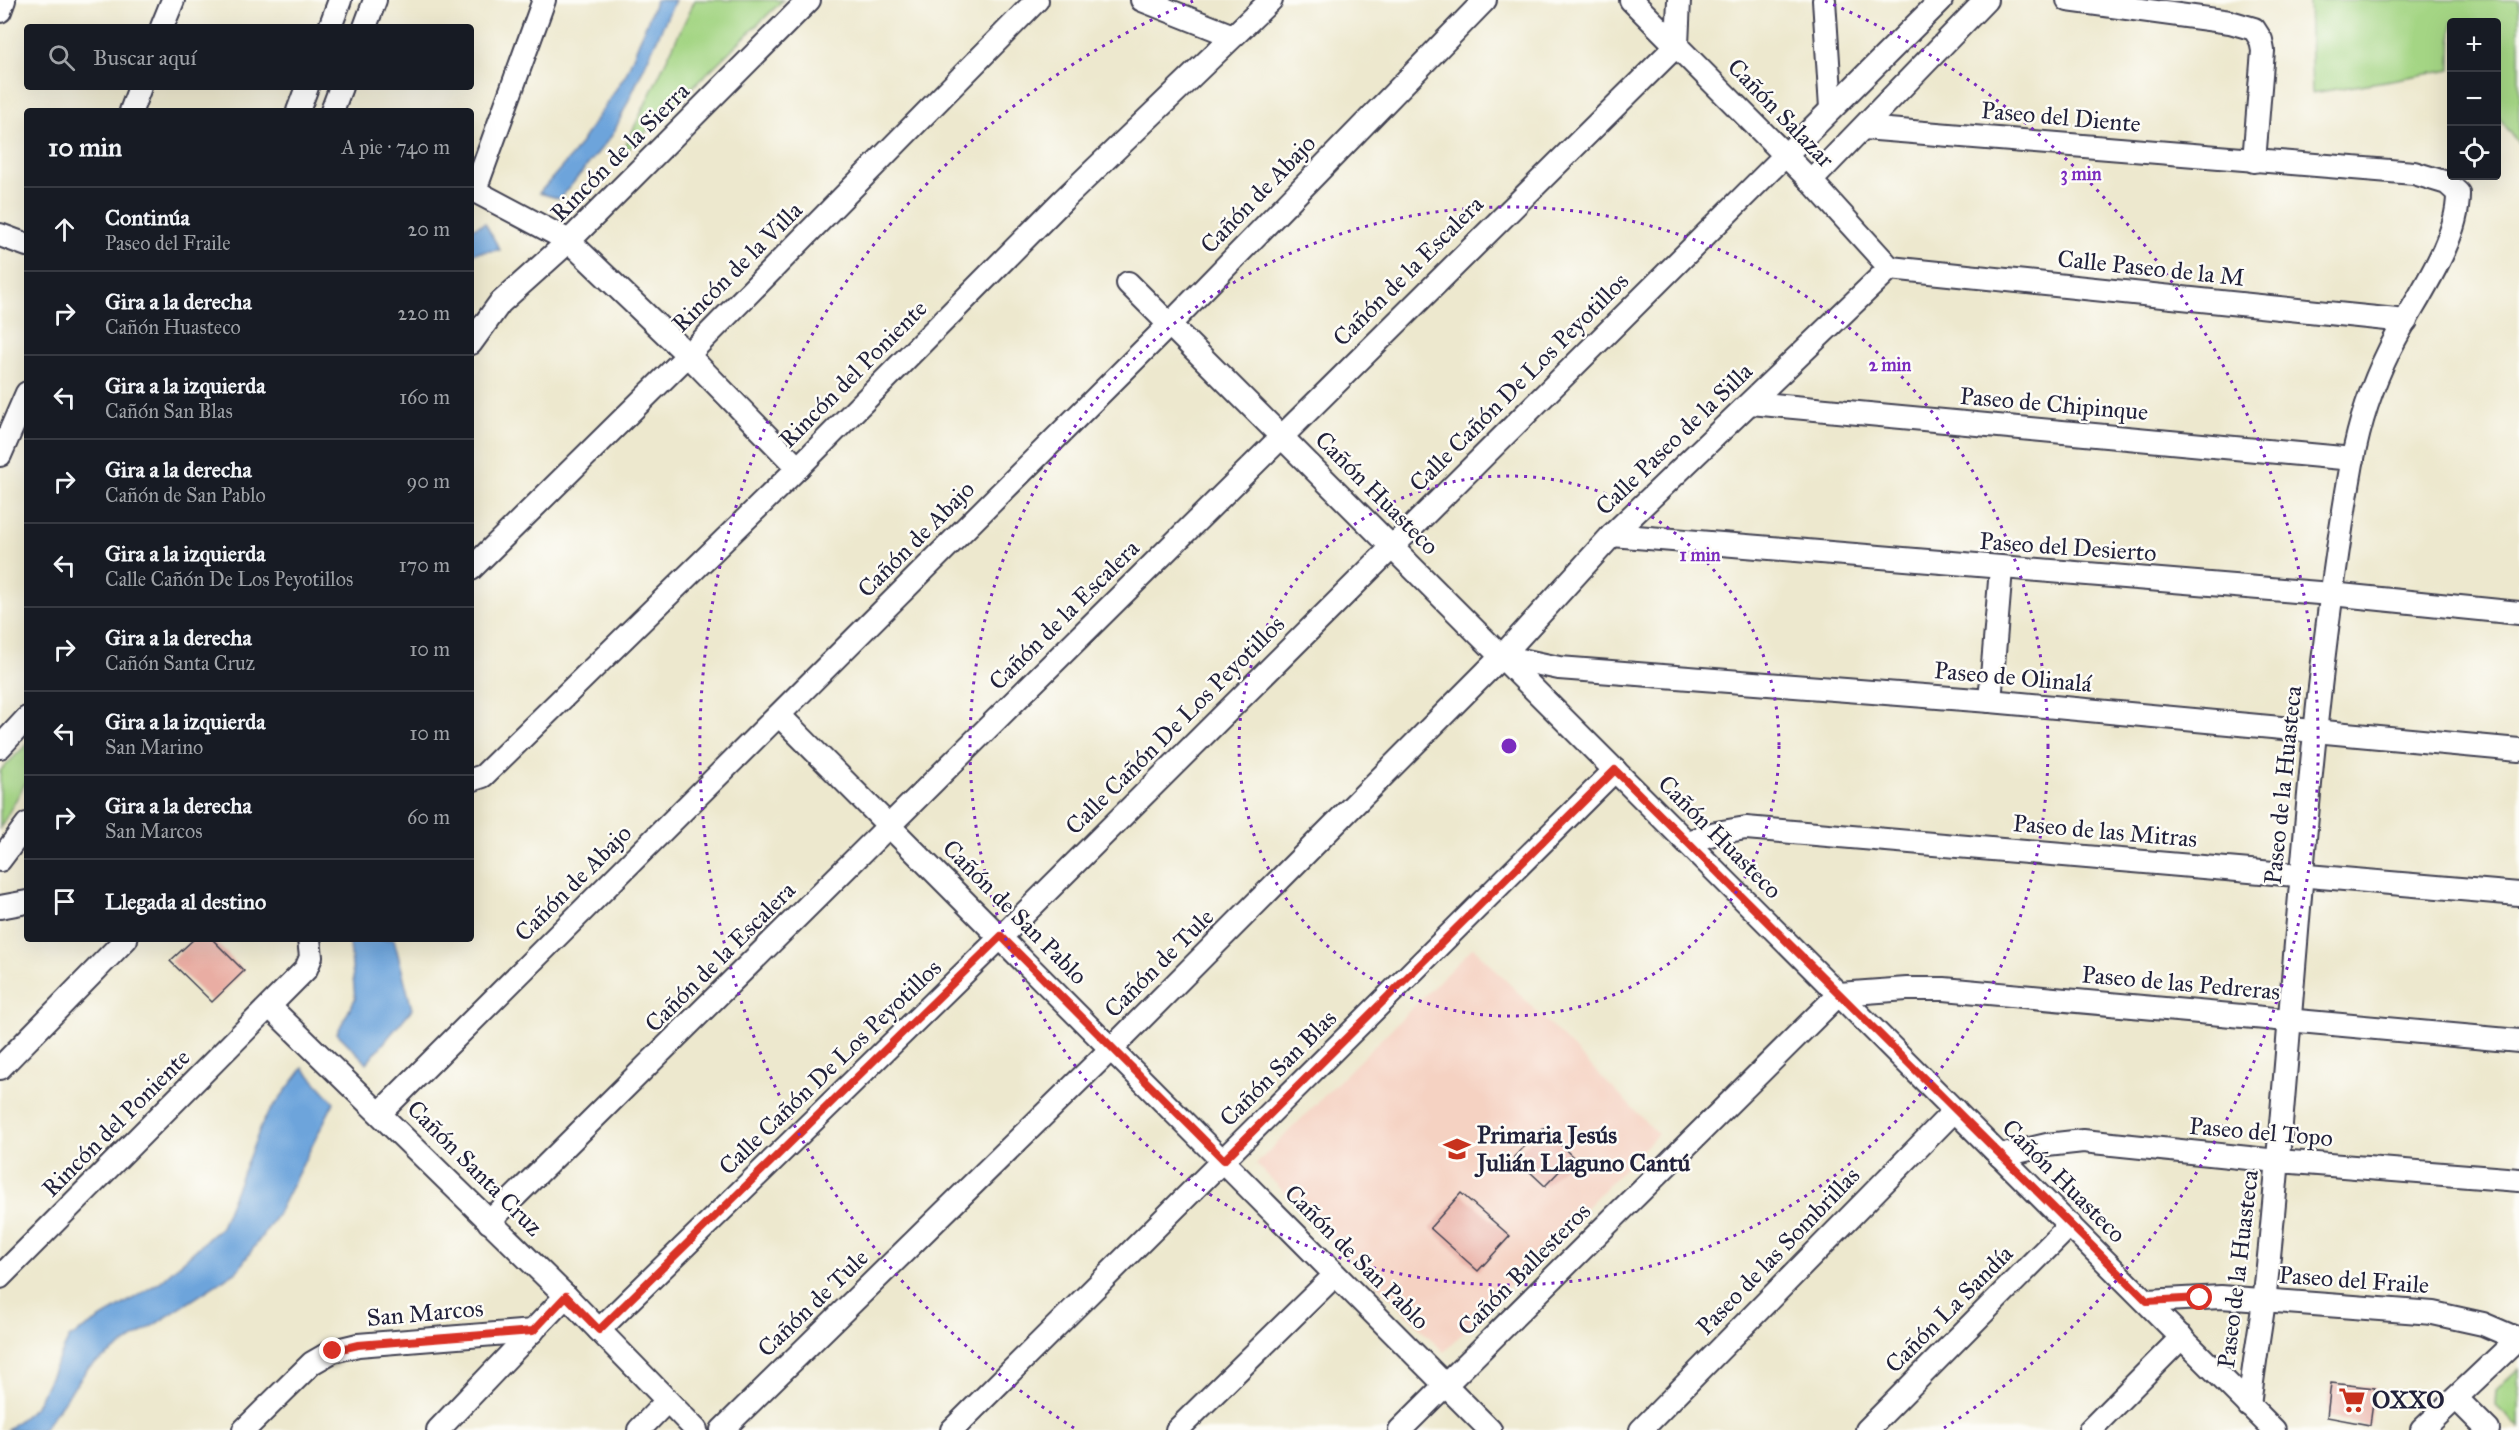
<!DOCTYPE html>
<html lang="es">
<head>
<meta charset="utf-8">
<style>
  :root { --surface:#171b24; --page:#20242c; --text:#f1f3f6; --muted:#9ea1a6; --line:#363941 }
  body { margin:0; font-family:"IM FELL Great Primer",serif; background:var(--page); color:var(--text) }
  .controls { position:absolute; right:18px; top:18px; display:grid; overflow:hidden; border-radius:6px; box-shadow:0 6px 24px #0002 }
  .controls button { width:54px; height:54px; display:grid; place-items:center; padding:0; border:0; border-bottom:2px solid var(--line); background:var(--surface); color:var(--text); font:30px sans-serif }
  .stop { position:absolute; width:18px; height:18px; margin:-14px; border:4px solid #d93025; border-radius:50%; background:#fff }
  .stop.end { background:#d93025; border-color:#fff; box-shadow:0 2px 6px #0008 }
  .list { margin:0; padding:0; list-style:none }
  h2 { display:flex; justify-content:space-between; align-items:center; height:78px; margin:0; padding:0 24px; font-size:26px }
  h2 small { font-size:20px; font-weight:400; color:var(--muted) }
  .list li { display:grid; grid-template-columns:39px 1fr auto; gap:18px; align-items:center; box-sizing:border-box; height:84px; padding:0 24px; border-top:2px solid var(--line) }
  .list b { display:block; font-size:22px; white-space:nowrap }
  .list p { margin:0; font-size:20px; white-space:nowrap; color:var(--muted) }
  .list em { font-size:20px; font-style:normal; color:var(--muted) }
  .icon { flex:none; width:33px; height:33px; fill:none; stroke:currentColor; stroke-width:2; stroke-linecap:round; stroke-linejoin:round }
  .map { position:relative; flex:none; width:2519px; height:1430px; overflow:hidden }
  .search { position:absolute; background:var(--surface); box-shadow:0 6px 24px #0002; left:24px; top:24px; width:450px; height:66px; display:flex; align-items:center; gap:15px; box-sizing:border-box; padding:0 21px; border-radius:6px; color:var(--muted); font-size:22px }
  .panel { position:absolute; background:var(--surface); box-shadow:0 6px 24px #0002; left:24px; top:108px; width:450px; height:834px; border-radius:6px }
  .map>svg:first-child { display:block }
</style>
</head>
<body>
<div class="map">
<svg width="2519" height="1430" viewBox="0 0 2519 1430">
  <rect width="100%" height="100%" fill="#fdfcf7"/>
  <filter id="ink" filterUnits="userSpaceOnUse"><feTurbulence type="fractalNoise" baseFrequency=".0167" numOctaves="2"/><feDisplacementMap in="SourceGraphic" scale="12" xChannelSelector="R" yChannelSelector="G"/><feConvolveMatrix kernelMatrix="1 2 1 2 8 2 1 2 1" color-interpolation-filters="sRGB"/></filter>
  <filter id="wash" filterUnits="userSpaceOnUse"><feTurbulence type="fractalNoise" baseFrequency=".008" numOctaves="4" result="noise"/><feDisplacementMap in="SourceGraphic" scale="24" xChannelSelector="R" yChannelSelector="G"/><feGaussianBlur stdDeviation="1.35" result="paint"/><feColorMatrix in="noise" values="0 0 0 0 0 0 0 0 0 0 0 0 0 0 0 0 0 1.4 0 .05"/><feComposite in="paint" operator="in"/></filter>
  <g filter="url(#wash)">
    <rect width="100%" height="100%" fill="#ede8ce"/>
    <path fill="#f5d2c2" d="M1473 947 1658 1134 1444 1352 1256 1164Z"/>
    <g fill="#a4d584" stroke="#637c60" stroke-width="1.5">
      <path d="M695 0H783L620 157Z"/>
      <path d="M2309 0H2519V144L2497 115 2496 22H2452L2451 70 2312 93Z"/>
      <path d="M27 744V780L0 828V771Z"/>
      <path d="M2519 1369V1428L2496 1406 2497 1389Z"/>
    </g>
    <g fill="#6da4db" stroke="#48638b" stroke-width="1.5">
      <path d="M656 0H675L613 134 560 199 539 193 574 153 626 74Z"/>
      <path d="M485 223 500 250 473 253 471 255V229Z"/>
      <path d="M347 939H394L412 1009 367 1063 337 1033 355 999 350 944Z"/>
      <path d="M303 1068 334 1102 277 1215 237 1271 88 1368 43 1430H7L36 1406 69 1338 160 1282 221 1227 264 1119Z"/>
    </g>
    <g id="blocks">
      <g fill="#e9ada3">
        <path d="M194 939H212L244 971 212 1002 170 961Z"/>
        <path d="M1543 1128 1573 1157 1545 1186 1514 1157Z"/>
        <path d="M1461 1193 1510 1236 1478 1271 1430 1228Z"/>
        <path d="M2331 1383 2375 1388 2370 1425 2327 1417Z"/>
      </g>
    </g>
  </g>
  <g filter="url(#ink)">
    <use href="#blocks" fill-opacity="0" stroke="#404051" stroke-width="1.5"/>
    <g fill="none" stroke-linecap="round" stroke-linejoin="round">
      <defs>
        <g id="minor">
          <path d="M1142 0 1233 36"/>
          <path d="M1631 0 1811 181 1890 268"/>
          <path d="M1824 0 1831 108"/>
          <path d="M2068 0 2230 22 2254 29 2261 40 2263 51 2254 161"/>
          <path d="M0 11 4 0"/>
          <path d="M162 27 173 0"/>
          <path d="M330 27 340 0"/>
          <path d="M365 27 375 0"/>
          <path d="M131 111 140 87"/>
          <path d="M298 111 307 87"/>
          <path d="M332 111 341 87"/>
          <path d="M1864 128 2414 173 2447 183 2458 193C2459 244 2411 305 2389 351 2372 385 2359 425 2352 463 2311 693 2299 926 2278 1158 2274 1205 2270 1253 2264 1301 2259 1336 2253 1370 2249 1406"/>
          <path d="M1811 181 1986 0"/>
          <path d="M471 189 569 241 688 355 798 468"/>
          <path d="M475 190 544 0"/>
          <path d="M0 235 27 245"/>
          <path d="M1890 268 2406 321"/>
          <path d="M1128 283 2274 1430"/>
          <path d="M471 343 500 303 569 241 809 0"/>
          <path d="M1751 403 2353 459"/>
          <path d="M0 455 27 393"/>
          <path d="M1612 535 2331 594 2519 613"/>
          <path d="M471 569 688 355 1037 0"/>
          <path d="M1502 656 1559 668 1990 701 2519 750"/>
          <path d="M1990 701 2001 569"/>
          <path d="M779 715C1015 954 1254 1190 1490 1430"/>
          <path d="M0 747 27 718"/>
          <path d="M471 780 483 776 798 468 1063 200 1271 0"/>
          <path d="M1688 842 1716 833 1746 828 2519 894"/>
          <path d="M0 860 27 824"/>
          <path d="M0 907 27 902"/>
          <path d="M270 1007 566 1296 696 1430"/>
          <path d="M0 1068 126 939"/>
          <path d="M381 1112 1170 324 1485 0"/>
          <path d="M2000 1156 2047 1145 2083 1141 2278 1161 2519 1180"/>
          <path d="M489 1222C886 831 1280 436 1677 45L1679 0"/>
          <path d="M0 1277 306 969 311 957 309 939"/>
          <path d="M2147 1301 2221 1297 2433 1313 2483 1324 2518 1339"/>
          <path d="M599 1330 1001 937 1941 0"/>
          <path d="M2456 1398 2488 1430"/>
          <path d="M244 1430 312 1363 333 1351 358 1345 533 1331"/>
          <path d="M438 1430 566 1296"/>
          <path d="M639 1430 667 1401"/>
          <path d="M722 1430 1112 1048 1502 656 1612 535 1890 268"/>
          <path d="M952 1430 1615 770"/>
          <path d="M1177 1430 1335 1275"/>
          <path d="M1400 1430 1839 994 1907 989H1944L2519 1041"/>
          <path d="M1641 1430 1955 1110"/>
          <path d="M1867 1430 2070 1225"/>
          <path d="M2090 1430 2182 1337"/>
          <path d="M2422 1430 2519 1338"/>
        </g>
      </defs>
      <use href="#minor" stroke="#404051" stroke-width="26"/>
      <use href="#minor" stroke="#fff" stroke-width="22"/>
    </g>
  </g>
  <g fill="none" stroke-linecap="round" stroke-linejoin="round" filter="url(#ink)">
    <path stroke="#d93025" stroke-width="8" d="M333 1351 358 1345 533 1331 566 1296 599 1330 1001 936 1224 1160 1615 770 2147 1301 2200 1298"/>
  </g>
  <g fill="none" stroke="#7b2cbf" stroke-width="3" stroke-dasharray="3 6">
    <circle cx="1509" cy="746" r="270"/>
    <circle cx="1509" cy="746" r="539"/>
    <path d="M1074 1428A809 809 0 0 1 1193 1M1825 1A809 809 0 0 1 1944 1428"/>
  </g>
  <defs>
    <symbol id="school-bare" viewBox="-9 -9 18 18"><path d="M0-5L7-2L0 1L-7-2ZM-4 1L0 2.5L4 1V4Q0 6-4 4Z" fill="#c8321e" stroke="#fdfcf7" stroke-width="2.5" paint-order="stroke"/></symbol>
    <symbol id="supermarket-bare" viewBox="-9 -9 18 18"><path d="M-6-5.5h2.5l.6 2H6L4.5 2H-2.5L-4.4-4H-6ZM-1.5 3.2a1.3 1.3 0 1 0 .1 0ZM3 3.2a1.3 1.3 0 1 0 .1 0Z" fill="#c8321e" stroke="#fdfcf7" stroke-width="2.5" paint-order="stroke"/></symbol>
  </defs>
  <g fill-rule="evenodd">
    <use href="#school-bare" x="1438" y="1130" width="38" height="38"/>
    <use href="#supermarket-bare" x="2333" y="1381" width="38" height="38"/>
  </g>
  <g text-anchor="middle" stroke-width="5" stroke-linejoin="round" paint-order="stroke">
    <g font-size="24" fill="#22223b" stroke="#fdfcf7">
      <text transform="translate(1781 113) rotate(46)" y="8">Cañón Salazar</text>
      <text transform="translate(2061 117) rotate(5)" y="8">Paseo del Diente</text>
      <text transform="translate(620 152) rotate(-45)" y="8">Rincón de la Sierra</text>
      <text transform="translate(1258 194) rotate(-46)" y="8">Cañón de Abajo</text>
      <text transform="translate(737 267) rotate(-45)" y="8">Rincón de la Villa</text>
      <text transform="translate(2151 268) rotate(6)" y="8">Calle Paseo de la M</text>
      <text transform="translate(1408 271) rotate(-45)" y="8">Cañón de la Escalera</text>
      <text transform="translate(853 374) rotate(-45)" y="8">Rincón del Poniente</text>
      <text transform="translate(1519 382) rotate(-45)" y="8">Calle Cañón De Los Peyotillos</text>
      <text transform="translate(2054 404) rotate(5)" y="8">Paseo de Chipinque</text>
      <text transform="translate(1674 439) rotate(-44)" y="8">Calle Paseo de la Silla</text>
      <text transform="translate(1377 493) rotate(45)" y="8">Cañón Huasteco</text>
      <text transform="translate(916 539) rotate(-45)" y="8">Cañón de Abajo</text>
      <text transform="translate(2068 547) rotate(4)" y="8">Paseo del Desierto</text>
      <text transform="translate(1064 615) rotate(-45)" y="8">Cañón de la Escalera</text>
      <text transform="translate(2013 677) rotate(5)" y="8">Paseo de Olinalá</text>
      <text transform="translate(1175 725) rotate(-45)" y="8">Calle Cañón De Los Peyotillos</text>
      <text transform="translate(2283 785) rotate(-84)" y="8">Paseo de la Huasteca</text>
      <text transform="translate(2105 831) rotate(5)" y="8">Paseo de las Mitras</text>
      <text transform="translate(1720 837) rotate(45)" y="8">Cañón Huasteco</text>
      <text transform="translate(573 883) rotate(-45)" y="8">Cañón de Abajo</text>
      <text transform="translate(1015 912) rotate(45)" y="8">Cañón de San Pablo</text>
      <text transform="translate(720 957) rotate(-45)" y="8">Cañón de la Escalera</text>
      <text transform="translate(1159 963) rotate(-45)" y="8">Cañón de Tule</text>
      <text transform="translate(2181 983) rotate(5)" y="8">Paseo de las Pedreras</text>
      <text transform="translate(830 1067) rotate(-44)" y="8">Calle Cañón De Los Peyotillos</text>
      <text transform="translate(1278 1068) rotate(-45)" y="8">Cañón San Blas</text>
      <text transform="translate(116 1123) rotate(-45)" y="8">Rincón del Poniente</text>
      <text transform="translate(2261 1132) rotate(5)" y="8">Paseo del Topo</text>
      <text transform="translate(475 1168) rotate(45)" y="8">Cañón Santa Cruz</text>
      <text transform="translate(2064 1181) rotate(45)" y="8">Cañón Huasteco</text>
      <text transform="translate(1778 1251) rotate(-46)" y="8">Paseo de las Sombrillas</text>
      <text transform="translate(1357 1257) rotate(45)" y="8">Cañón de San Pablo</text>
      <text transform="translate(1524 1269) rotate(-45)" y="8">Cañón Ballesteros</text>
      <text transform="translate(2238 1269) rotate(-83)" y="8">Paseo de la Huasteca</text>
      <text transform="translate(2354 1280) rotate(4)" y="8">Paseo del Fraile</text>
      <text transform="translate(813 1303) rotate(-44)" y="8">Cañón de Tule</text>
      <text transform="translate(1949 1309) rotate(-45)" y="8">Cañón La Sandía</text>
      <text transform="translate(425 1313) rotate(-5)" y="8">San Marcos</text>
    </g>
    <g font-size="24" font-weight="bold" fill="#22223b" stroke="#fdfcf7" text-anchor="start">
      <text x="1477" y="1143">Primaria Jesús<tspan x="1477" dy="28">Julián Llaguno Cantú</tspan></text>
      <text x="2372" y="1408">OXXO</text>
    </g>
  </g>
  <circle cx="1509" cy="746" r="9" fill="#7b2cbf" stroke="#fdfcf7" stroke-width="3"/>
  <g font-size="18" text-anchor="middle" font-weight="bold" fill="#7b2cbf" stroke="#fdfcf7" stroke-width="5" stroke-linejoin="round" paint-order="stroke">
    <text x="2081" y="180">3 min</text>
    <text x="1890" y="371">2 min</text>
    <text x="1700" y="561">1 min</text>
  </g>
</svg>
<div class="controls">
<button>+</button>
<button>−</button>
<button><svg class="icon" aria-label="locate" viewBox="0 0 24 24"><circle cx="12" cy="12" r="6"/><path d="M12 2v4M12 18v4M2 12h4M18 12h4"/></svg></button>
</div>
<div class="stop" style="left:2200px;top:1298px"></div>
<div class="stop end" style="left:333px;top:1351px"></div>
<div class="search"><svg class="icon" aria-label="search" viewBox="0 0 24 24"><circle cx="10" cy="10" r="6"/><path d="M15 15l6 6"/></svg>Buscar aquí</div>
<section class="panel">
<h2>10 min<small>A pie · 740 m</small></h2>
<ul class="list">
<li><svg class="icon" aria-label="ahead" viewBox="0 0 24 24"><path d="M12 20V5M6 11l6-6 6 6"/></svg><div><b>Continúa</b><p>Paseo del Fraile</p></div><em>20 m</em></li>
<li><svg class="icon" aria-label="right" viewBox="0 0 24 24"><path d="M7 20v-9h11M14 6l5 5-5 5"/></svg><div><b>Gira a la derecha</b><p>Cañón Huasteco</p></div><em>220 m</em></li>
<li><svg class="icon" aria-label="left" viewBox="0 0 24 24"><path d="M17 20v-9H6M10 6l-5 5 5 5"/></svg><div><b>Gira a la izquierda</b><p>Cañón San Blas</p></div><em>160 m</em></li>
<li><svg class="icon" aria-label="right" viewBox="0 0 24 24"><path d="M7 20v-9h11M14 6l5 5-5 5"/></svg><div><b>Gira a la derecha</b><p>Cañón de San Pablo</p></div><em>90 m</em></li>
<li><svg class="icon" aria-label="left" viewBox="0 0 24 24"><path d="M17 20v-9H6M10 6l-5 5 5 5"/></svg><div><b>Gira a la izquierda</b><p>Calle Cañón De Los Peyotillos</p></div><em>170 m</em></li>
<li><svg class="icon" aria-label="right" viewBox="0 0 24 24"><path d="M7 20v-9h11M14 6l5 5-5 5"/></svg><div><b>Gira a la derecha</b><p>Cañón Santa Cruz</p></div><em>10 m</em></li>
<li><svg class="icon" aria-label="left" viewBox="0 0 24 24"><path d="M17 20v-9H6M10 6l-5 5 5 5"/></svg><div><b>Gira a la izquierda</b><p>San Marino</p></div><em>10 m</em></li>
<li><svg class="icon" aria-label="right" viewBox="0 0 24 24"><path d="M7 20v-9h11M14 6l5 5-5 5"/></svg><div><b>Gira a la derecha</b><p>San Marcos</p></div><em>60 m</em></li>
<li><svg class="icon" aria-label="arrive" viewBox="0 0 24 24"><path d="M6 21V4h12l-3 4 3 4H6"/></svg><div><b>Llegada al destino</b></div></li>
</ul>
</section>
</div>
</body>
</html>
